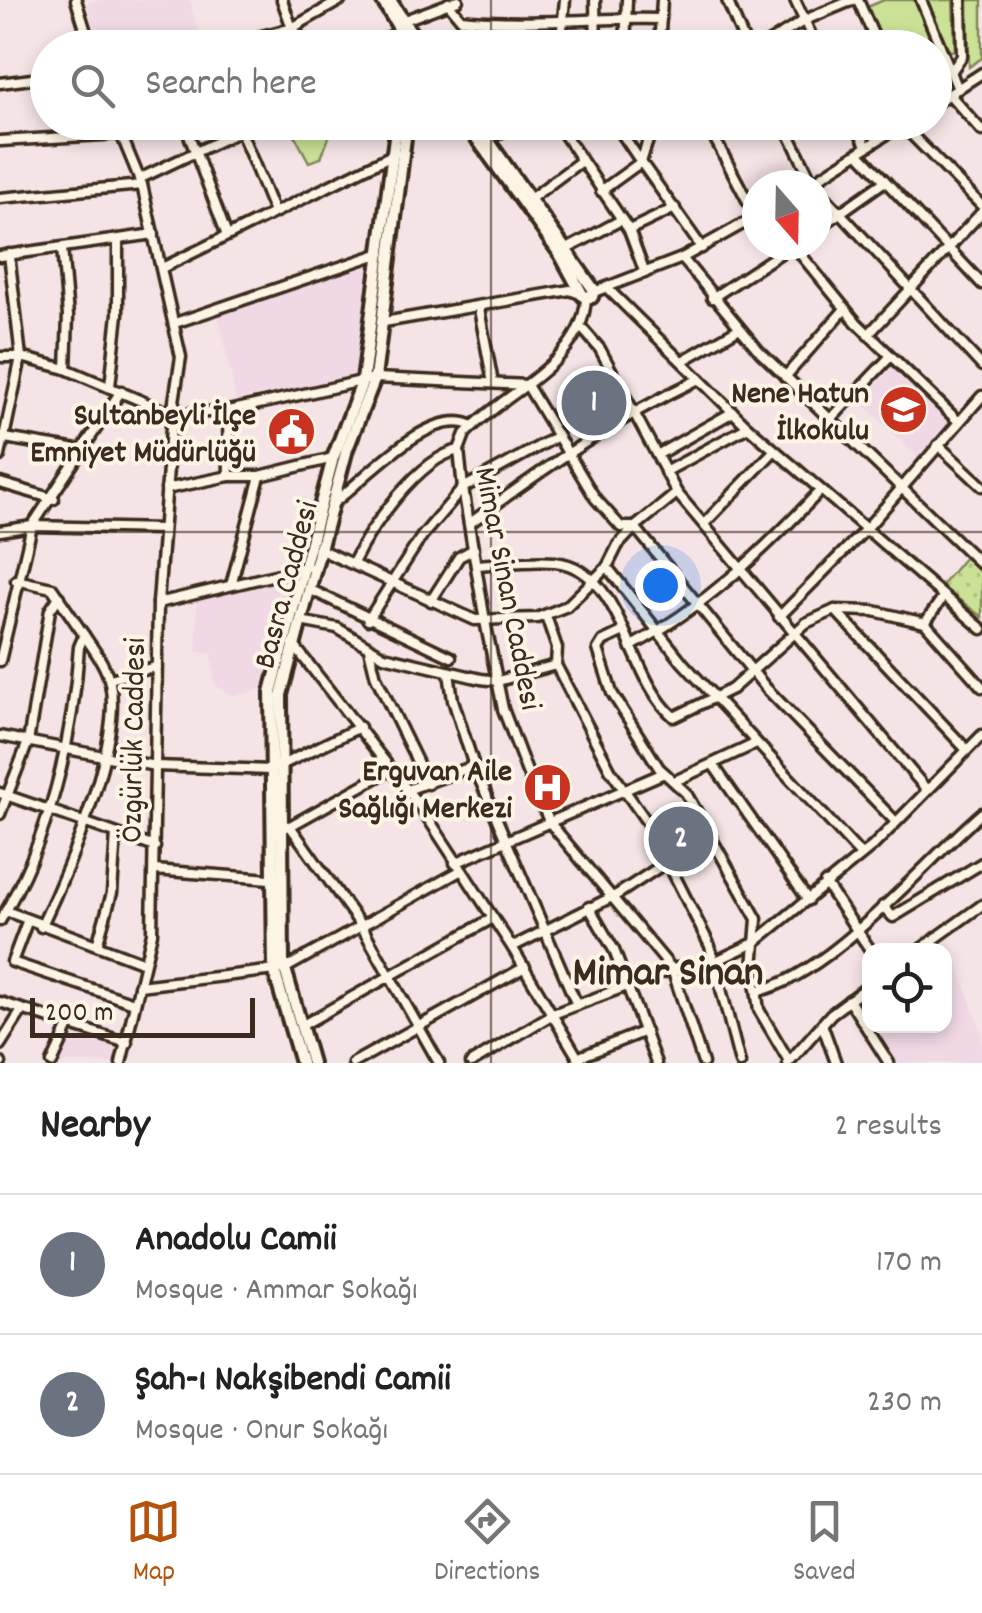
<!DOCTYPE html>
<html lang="en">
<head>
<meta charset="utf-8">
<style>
  :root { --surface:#fff; --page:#f6f6f6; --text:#222; --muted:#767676; --line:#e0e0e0; --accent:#b45309 }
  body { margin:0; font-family:Dekko,sans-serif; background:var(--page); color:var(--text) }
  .controls { position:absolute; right:30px; bottom:30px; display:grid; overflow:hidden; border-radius:20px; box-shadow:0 5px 15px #0003 }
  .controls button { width:90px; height:90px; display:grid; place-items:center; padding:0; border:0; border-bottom:2px solid var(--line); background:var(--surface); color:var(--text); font:50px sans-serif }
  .compass { position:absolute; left:742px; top:170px; width:90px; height:90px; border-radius:50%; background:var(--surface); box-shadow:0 5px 15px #0003; rotate:160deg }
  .scale { position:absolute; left:30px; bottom:25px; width:225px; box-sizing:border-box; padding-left:10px; border:5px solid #3b2a1e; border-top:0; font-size:28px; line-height:35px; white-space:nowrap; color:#3b2a1e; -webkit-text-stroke:8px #fcf5e5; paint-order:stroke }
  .you { position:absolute; left:660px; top:585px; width:35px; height:35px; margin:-25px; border:8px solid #fff; border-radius:50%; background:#1a73e8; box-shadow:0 0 0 15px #1a73e833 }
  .badge { display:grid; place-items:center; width:65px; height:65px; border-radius:50%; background:var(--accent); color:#fff; font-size:32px; font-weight:700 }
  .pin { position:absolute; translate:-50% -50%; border:5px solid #fff; box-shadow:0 2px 10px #0006 }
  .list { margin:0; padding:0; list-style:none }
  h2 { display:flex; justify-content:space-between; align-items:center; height:130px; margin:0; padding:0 40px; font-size:42px }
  h2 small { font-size:32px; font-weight:400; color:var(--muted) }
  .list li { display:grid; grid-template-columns:65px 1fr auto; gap:30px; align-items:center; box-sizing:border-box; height:140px; padding:0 40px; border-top:2px solid var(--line) }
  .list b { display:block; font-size:38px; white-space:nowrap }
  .list p { margin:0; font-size:32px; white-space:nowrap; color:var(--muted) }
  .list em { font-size:32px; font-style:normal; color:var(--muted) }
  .icon { flex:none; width:55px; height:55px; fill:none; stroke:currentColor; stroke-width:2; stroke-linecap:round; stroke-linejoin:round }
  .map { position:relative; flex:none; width:982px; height:1063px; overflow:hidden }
  .search { position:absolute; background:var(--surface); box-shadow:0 5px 15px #0003; left:30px; right:30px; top:30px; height:110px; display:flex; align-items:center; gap:25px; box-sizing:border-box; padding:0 35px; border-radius:55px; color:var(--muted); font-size:38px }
  .sheet { height:410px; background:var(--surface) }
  nav { display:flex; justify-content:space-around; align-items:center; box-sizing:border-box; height:140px; border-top:2px solid var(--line); background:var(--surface); font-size:28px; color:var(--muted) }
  nav a { display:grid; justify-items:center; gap:5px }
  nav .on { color:var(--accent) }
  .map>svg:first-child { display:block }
</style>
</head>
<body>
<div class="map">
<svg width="982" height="1063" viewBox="0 0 982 1063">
  <defs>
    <pattern id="park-dots" width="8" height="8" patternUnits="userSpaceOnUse" patternTransform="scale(2.5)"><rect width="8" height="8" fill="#cae196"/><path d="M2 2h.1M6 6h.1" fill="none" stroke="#aec181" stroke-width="1.8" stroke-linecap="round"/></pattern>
  </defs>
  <rect width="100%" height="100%" fill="#f5e4e5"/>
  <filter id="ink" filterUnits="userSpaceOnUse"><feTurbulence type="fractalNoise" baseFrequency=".01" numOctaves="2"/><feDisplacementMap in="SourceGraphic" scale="20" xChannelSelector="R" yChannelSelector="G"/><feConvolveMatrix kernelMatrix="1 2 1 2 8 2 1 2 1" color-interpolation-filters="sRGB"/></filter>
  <g filter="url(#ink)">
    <g fill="#f0d9e5">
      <path d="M101 0H190L201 43 179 48 101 47 86 3Z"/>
      <path d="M376 264 361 375 236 400 218 313Z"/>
      <path d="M895 365 948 418 949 424 918 459 860 401Z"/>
      <path d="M296 575 265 689 233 696 214 685 212 654 197 652V600Z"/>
      <path d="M949 941 982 1033V1063H894L876 1026H944V951L937 950Z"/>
      <path d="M72 1033 119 1046 115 1063H57Z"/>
    </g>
    <g fill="#cae196" stroke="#82865a" stroke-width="2.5">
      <path d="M884 0H915L934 48 883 47 865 8Z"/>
      <path d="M925 0H953L955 50 947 52Z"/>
      <path d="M968 0H982V58L969 67Z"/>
      <path d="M288 123 324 125 329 137 321 158 309 162Z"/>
    </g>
    <path fill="url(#park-dots)" stroke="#82865a" stroke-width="2.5" d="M965 557 982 571V617L941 586Z"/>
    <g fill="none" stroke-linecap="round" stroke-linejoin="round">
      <defs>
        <g id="minor">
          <path d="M76 0 91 48"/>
          <path d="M282 0 292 28 310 48"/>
          <path d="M595 0 596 48"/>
          <path d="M727 0 747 48"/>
          <path d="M795 0 817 48"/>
          <path d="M858 0 879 48"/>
          <path d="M921 0 958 89"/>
          <path d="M448 3 461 19C528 26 593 17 661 19"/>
          <path d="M217 48 292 28 341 0"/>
          <path d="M367 48 399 32 402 21 458 0"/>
          <path d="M560 48 565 0"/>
          <path d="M625 48 627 0"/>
          <path d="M659 48 662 0"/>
          <path d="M760 48 805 20 853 0"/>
          <path d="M951 72 962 56 961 0"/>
          <path d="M0 83 48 77"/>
          <path d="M949 94 982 131"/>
          <path d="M934 104 982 73"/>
          <path d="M116 122 142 185 181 357 172 414 158 603 152 933 121 1063"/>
          <path d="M184 122 226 233"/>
          <path d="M237 122 273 210"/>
          <path d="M556 122 629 230 645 273"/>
          <path d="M654 122 641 162 702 248"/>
          <path d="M706 122 756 217"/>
          <path d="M783 122 814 185"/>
          <path d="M854 122 867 147"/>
          <path d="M902 125 982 206"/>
          <path d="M488 139 521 122"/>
          <path d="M0 141 120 134"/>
          <path d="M859 153 982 284"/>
          <path d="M139 179 240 131"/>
          <path d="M808 185 906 122"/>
          <path d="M817 188 982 366"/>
          <path d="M601 191 641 162 614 122"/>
          <path d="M0 198 142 185"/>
          <path d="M530 199 581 161"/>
          <path d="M817 229 885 181"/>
          <path d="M629 230 675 208"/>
          <path d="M793 245 857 323 959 422"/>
          <path d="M62 248 68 316 66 369"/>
          <path d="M567 249 621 220"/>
          <path d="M0 256 154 234"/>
          <path d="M682 258 760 352 982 565"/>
          <path d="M162 268 396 153"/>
          <path d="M608 289 748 427 982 629"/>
          <path d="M594 292 682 258 757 216"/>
          <path d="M586 298C583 364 505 391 465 434L459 450 463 488 485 621 503 709 527 772 550 823 672 969 703 1063"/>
          <path d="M712 298 793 245"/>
          <path d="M479 309 493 383"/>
          <path d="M384 322 570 290 583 295"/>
          <path d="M175 323 381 253"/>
          <path d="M581 327 600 349 677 493 927 790"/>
          <path d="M868 335 982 212"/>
          <path d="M0 357H21L66 369 172 414 228 411 375 378 527 385"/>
          <path d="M684 360 738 329"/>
          <path d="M785 377 845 309"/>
          <path d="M527 385 595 498 621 527H635L766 688 895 821"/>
          <path d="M110 386 118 314V241"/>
          <path d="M228 411 229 476"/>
          <path d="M829 421 890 357"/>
          <path d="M5 438 83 451"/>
          <path d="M938 445 982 486"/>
          <path d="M657 455 733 412"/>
          <path d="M0 456 21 357 9 254"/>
          <path d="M665 472 748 427"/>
          <path d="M0 483 54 499"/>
          <path d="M166 489 229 476H260L333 458"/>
          <path d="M332 504C364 481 430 404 473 426"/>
          <path d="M469 524C544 468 615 419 699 379"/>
          <path d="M704 524 774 451"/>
          <path d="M0 531 32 526 162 529"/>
          <path d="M319 549 475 620 537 618 567 606 607 567 618 545 635 527 677 493"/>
          <path d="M353 563C370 528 419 458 459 450"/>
          <path d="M476 565C502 564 529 560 555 562 624 569 627 677 674 717L732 689 806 623 835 610 874 611 925 623 982 687"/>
          <path d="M607 567 683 663 860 854"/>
          <path d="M231 585 260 476"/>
          <path d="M309 589 451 657"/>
          <path d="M431 601 459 557 474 549"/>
          <path d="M158 603 308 567"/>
          <path d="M835 610 967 750"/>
          <path d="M546 616 557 648 556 665"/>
          <path d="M779 617 865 530 982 396"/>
          <path d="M368 620 422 536 463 488 556 437"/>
          <path d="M300 621 337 628 384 656 481 679 498 681 556 665 611 771 649 825 710 946 740 1063"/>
          <path d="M925 623 943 597"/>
          <path d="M624 631 603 641 598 649 612 693 659 768 686 793 757 919 753 968 759 1010 789 1061"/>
          <path d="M293 644 422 809 512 947 581 1063"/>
          <path d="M630 647C705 607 761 553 819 492"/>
          <path d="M369 649 376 677 428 784"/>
          <path d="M0 661 32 526 121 391"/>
          <path d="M449 673 453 700 474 766 577 1005"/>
          <path d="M110 679 155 667"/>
          <path d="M0 736 155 766 271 770 360 727"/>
          <path d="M714 766 808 900"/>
          <path d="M675 781 755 744"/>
          <path d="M407 790 474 766"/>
          <path d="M0 793 155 847"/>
          <path d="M0 814 28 742 50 610 59 597"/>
          <path d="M280 825 290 826 362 927 439 1063"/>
          <path d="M290 826 392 769"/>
          <path d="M455 863 664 773"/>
          <path d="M154 870 270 879"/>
          <path d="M825 883 871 951"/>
          <path d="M883 906 893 917 982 863"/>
          <path d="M589 907 614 950 656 1063"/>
          <path d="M6 911 144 963"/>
          <path d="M0 921C49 840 73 741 79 647L84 635 52 588 16 580"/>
          <path d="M27 922 12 962 134 1003"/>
          <path d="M41 927C67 873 123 741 110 683 106 665 94 650 84 635"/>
          <path d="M97 945 112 893 116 834"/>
          <path d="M512 947 618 894 667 862"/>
          <path d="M918 951 982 905"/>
          <path d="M139 986 284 969 460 871"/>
          <path d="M758 991C830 976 924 862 982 813"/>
          <path d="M849 1000 889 1063"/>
          <path d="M0 1002 127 1043"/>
          <path d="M822 1024 836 1063"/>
          <path d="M301 1026 493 918"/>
          <path d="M0 1045 21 1012"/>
          <path d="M577 1058 645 1031"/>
          <path d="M0 1062 1 1063"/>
          <path d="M52 1063 69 1026"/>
          <path d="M353 1063 525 967"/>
          <path d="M471 1063 553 1014 672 969 716 961 754 943 873 846 982 735"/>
          <path d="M788 1063 831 1014 870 985"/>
        </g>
        <g id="major">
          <path d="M382 0 411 48"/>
          <path d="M390 0 421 48"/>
          <path d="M465 122 560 254 583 296 592 297 594 290 475 122"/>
          <path d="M301 1063 274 970 271 692 333 458 363 380 397 122"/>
          <path d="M312 1063 283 962 281 695 347 449 375 378 407 122"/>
        </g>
      </defs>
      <use href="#minor" stroke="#3b2a1e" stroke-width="15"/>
      <use href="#major" stroke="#3b2a1e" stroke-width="18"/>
      <use href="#minor" stroke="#fcf5e5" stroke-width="8"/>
      <use href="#major" stroke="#fcf5e5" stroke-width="10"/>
    </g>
  </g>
  <path fill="none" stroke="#3b2a1e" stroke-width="2.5" stroke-opacity="0.55" d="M491 0V48M491 122V1063M0 532H982"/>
  <defs>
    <symbol id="school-disc" viewBox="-11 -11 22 22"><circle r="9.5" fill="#c8321e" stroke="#fcf5e5"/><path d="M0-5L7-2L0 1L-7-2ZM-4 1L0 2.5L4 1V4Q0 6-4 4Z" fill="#fff"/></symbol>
    <symbol id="civic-disc" viewBox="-11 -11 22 22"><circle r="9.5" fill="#c8321e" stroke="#fcf5e5"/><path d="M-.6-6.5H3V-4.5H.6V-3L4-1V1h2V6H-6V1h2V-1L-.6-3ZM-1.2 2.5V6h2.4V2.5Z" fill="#fff"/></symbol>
    <symbol id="hospital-disc" viewBox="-11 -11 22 22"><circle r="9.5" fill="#c8321e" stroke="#fcf5e5"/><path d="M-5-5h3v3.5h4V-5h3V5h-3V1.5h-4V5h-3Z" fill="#fff"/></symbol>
  </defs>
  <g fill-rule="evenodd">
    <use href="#school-disc" x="876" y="382" width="55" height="55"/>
    <use href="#civic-disc" x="264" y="404" width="55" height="55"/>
    <use href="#hospital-disc" x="520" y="760" width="55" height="55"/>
  </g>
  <g text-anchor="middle" stroke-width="8" stroke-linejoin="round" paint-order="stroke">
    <g font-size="32" font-weight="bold" fill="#3b2a1e" stroke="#fcf5e5" text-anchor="end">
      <text x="869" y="402">Nene Hatun<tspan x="869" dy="37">İlkokulu</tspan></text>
      <text x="256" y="424">Sultanbeyli İlçe<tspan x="256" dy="37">Emniyet Müdürlüğü</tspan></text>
      <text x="512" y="780">Erguvan Aile<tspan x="512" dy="37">Sağlığı Merkezi</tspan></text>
    </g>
    <g font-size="32" fill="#3b2a1e" stroke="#fcf5e5">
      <text transform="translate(284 584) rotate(-75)" y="11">Basra Caddesi</text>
      <text transform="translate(510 588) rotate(79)" y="11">Mimar Sinan Caddesi</text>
      <text transform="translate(131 740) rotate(-89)" y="11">Özgürlük Caddesi</text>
    </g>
    <g font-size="42" font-weight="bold" fill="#3b2a1e" stroke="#fcf5e5">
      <text x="668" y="984">Mimar Sinan</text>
    </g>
  </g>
</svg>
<div class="controls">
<button><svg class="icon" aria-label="locate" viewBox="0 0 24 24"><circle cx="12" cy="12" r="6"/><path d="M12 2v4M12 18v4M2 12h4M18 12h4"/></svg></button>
</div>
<svg class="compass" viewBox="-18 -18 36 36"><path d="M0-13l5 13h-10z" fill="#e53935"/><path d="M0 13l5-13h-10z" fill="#767676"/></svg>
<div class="scale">200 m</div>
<div class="you"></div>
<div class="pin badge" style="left:594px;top:403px;background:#6b7280">1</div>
<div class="pin badge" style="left:681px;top:839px;background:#6b7280">2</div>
<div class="search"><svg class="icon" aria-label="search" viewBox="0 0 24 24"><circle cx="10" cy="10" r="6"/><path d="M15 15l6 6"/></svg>Search here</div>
</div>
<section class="sheet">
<h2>Nearby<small>2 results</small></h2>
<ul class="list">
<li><span class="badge" style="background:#6b7280">1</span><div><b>Anadolu Camii</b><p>Mosque · Ammar Sokağı</p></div><em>170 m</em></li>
<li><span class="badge" style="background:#6b7280">2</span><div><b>Şah-ı Nakşibendi Camii</b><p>Mosque · Onur Sokağı</p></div><em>230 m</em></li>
</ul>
</section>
<nav>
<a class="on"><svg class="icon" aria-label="map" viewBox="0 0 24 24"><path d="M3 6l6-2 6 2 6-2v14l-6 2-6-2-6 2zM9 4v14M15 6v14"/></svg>Map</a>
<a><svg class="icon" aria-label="directions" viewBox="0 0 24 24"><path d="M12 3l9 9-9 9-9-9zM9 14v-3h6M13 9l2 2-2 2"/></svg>Directions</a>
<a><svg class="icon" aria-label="saved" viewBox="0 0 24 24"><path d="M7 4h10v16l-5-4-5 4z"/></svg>Saved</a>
</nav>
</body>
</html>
